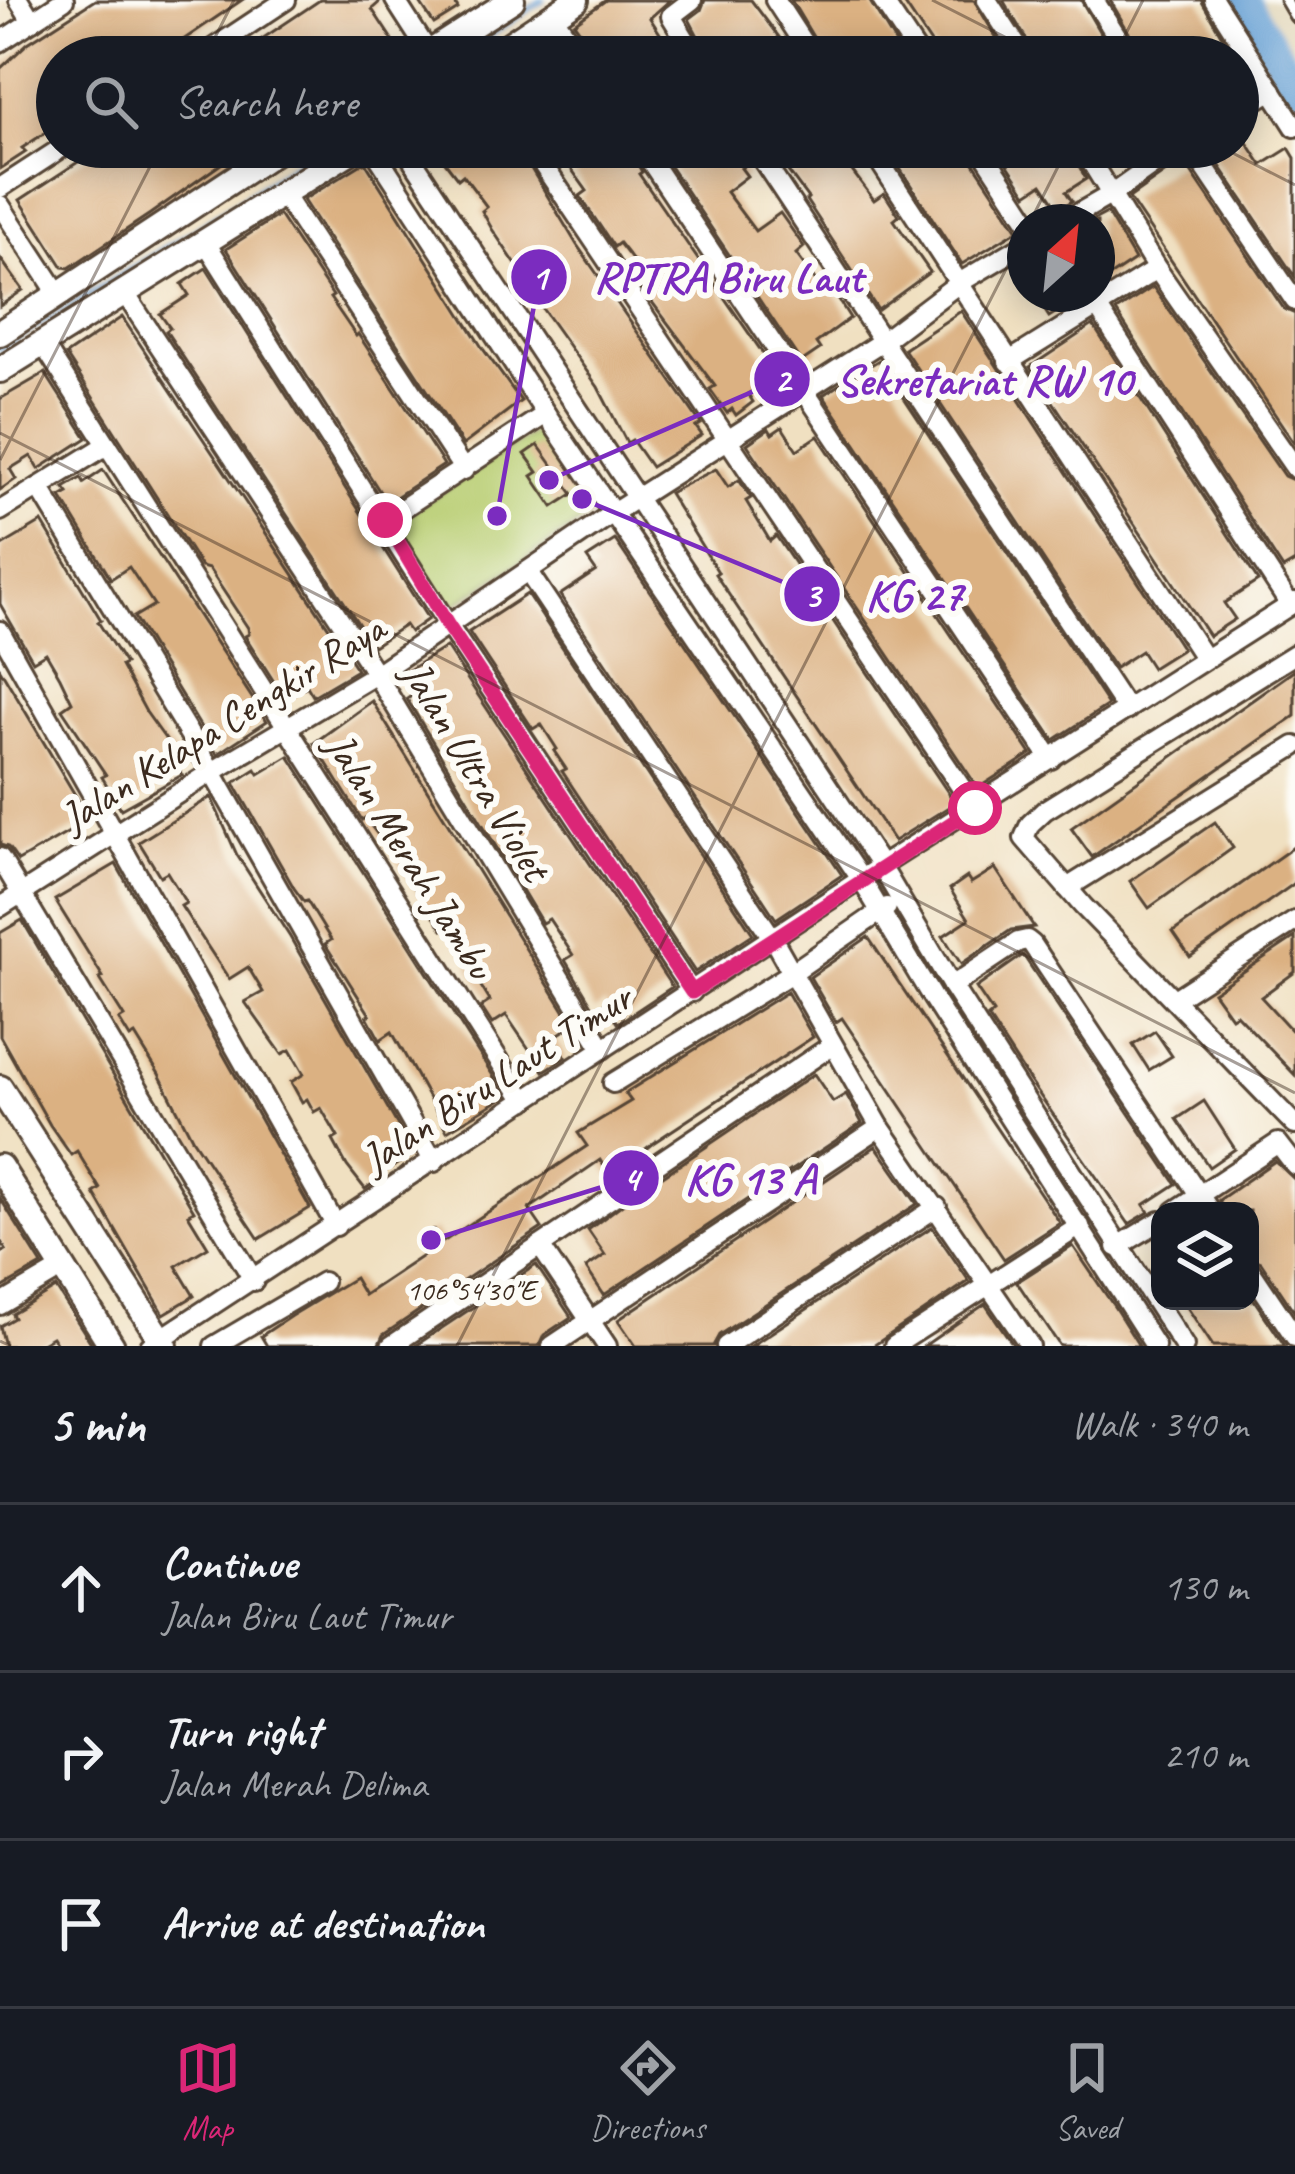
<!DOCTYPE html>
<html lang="en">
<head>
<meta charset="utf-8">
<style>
  :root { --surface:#171b24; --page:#20242c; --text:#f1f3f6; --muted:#9ea1a6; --line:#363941; --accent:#db2777 }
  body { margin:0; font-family:Caveat,sans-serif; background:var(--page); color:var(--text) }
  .controls { position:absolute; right:36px; bottom:36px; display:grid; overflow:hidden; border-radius:24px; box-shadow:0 6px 30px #0003 }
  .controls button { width:108px; height:108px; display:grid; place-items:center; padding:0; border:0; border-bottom:3px solid var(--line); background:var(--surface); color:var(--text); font:60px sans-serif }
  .compass { position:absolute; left:1007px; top:204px; width:108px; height:108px; border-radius:50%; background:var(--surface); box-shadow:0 6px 30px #0003; rotate:27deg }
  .stop { position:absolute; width:36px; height:36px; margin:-27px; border:9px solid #db2777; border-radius:50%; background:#fff }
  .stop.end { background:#db2777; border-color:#fff; box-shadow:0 3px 12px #0008 }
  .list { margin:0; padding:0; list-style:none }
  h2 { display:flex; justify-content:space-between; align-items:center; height:156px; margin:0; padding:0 48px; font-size:51px }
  h2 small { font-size:39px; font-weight:400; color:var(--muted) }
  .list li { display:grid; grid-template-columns:78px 1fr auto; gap:36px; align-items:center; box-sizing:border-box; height:168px; padding:0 48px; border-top:3px solid var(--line) }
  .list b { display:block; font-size:45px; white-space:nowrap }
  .list p { margin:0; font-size:39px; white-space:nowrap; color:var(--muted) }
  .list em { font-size:39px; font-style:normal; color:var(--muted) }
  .icon { flex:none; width:66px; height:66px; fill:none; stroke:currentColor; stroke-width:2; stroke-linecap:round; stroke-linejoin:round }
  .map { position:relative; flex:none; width:1295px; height:1346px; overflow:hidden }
  .search { position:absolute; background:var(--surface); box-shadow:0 6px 30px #0003; left:36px; right:36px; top:36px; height:132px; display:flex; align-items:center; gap:30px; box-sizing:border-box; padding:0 42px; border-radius:66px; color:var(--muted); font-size:45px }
  .sheet { height:660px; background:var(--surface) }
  nav { display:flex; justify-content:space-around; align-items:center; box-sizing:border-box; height:168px; border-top:3px solid var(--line); background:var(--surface); font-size:33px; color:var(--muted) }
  nav a { display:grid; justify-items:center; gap:6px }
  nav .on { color:var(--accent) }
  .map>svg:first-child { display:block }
</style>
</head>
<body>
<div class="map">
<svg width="1295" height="1346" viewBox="0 0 1295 1346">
  <rect width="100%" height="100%" fill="#fdfcf7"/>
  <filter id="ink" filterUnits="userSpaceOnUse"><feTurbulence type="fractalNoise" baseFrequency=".00833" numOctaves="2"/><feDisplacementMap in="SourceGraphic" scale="24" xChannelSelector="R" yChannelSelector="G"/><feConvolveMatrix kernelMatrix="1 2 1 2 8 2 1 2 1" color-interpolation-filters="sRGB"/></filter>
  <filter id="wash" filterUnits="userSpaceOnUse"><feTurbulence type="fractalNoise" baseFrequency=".004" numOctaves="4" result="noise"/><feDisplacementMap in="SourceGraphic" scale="48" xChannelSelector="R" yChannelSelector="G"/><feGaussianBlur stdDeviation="2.7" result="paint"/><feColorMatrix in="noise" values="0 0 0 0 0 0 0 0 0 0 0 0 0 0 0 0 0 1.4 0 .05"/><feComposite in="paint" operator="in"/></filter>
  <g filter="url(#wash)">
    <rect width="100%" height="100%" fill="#f0e0c1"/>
    <path fill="#dfd3b4" d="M1210 0H1295V131Z"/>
    <path fill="#b8cd71" stroke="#7a7c48" stroke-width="3" d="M545 425 600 510 449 609 394 522Z"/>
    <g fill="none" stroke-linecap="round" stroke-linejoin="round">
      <g stroke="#649ed3" stroke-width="6">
        <path d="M457 57 543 0"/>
        <path d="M0 349 200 227 321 147"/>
        <path d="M1115 1267 1167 1346"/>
      </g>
      <path stroke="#649ed3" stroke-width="33" d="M1242 0 1295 85"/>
    </g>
    <g id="blocks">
      <g fill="#dbb182">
        <path d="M95 0H242L158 57H104L96 46 79 57H57V125L22 148 26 152 0 169V69L28 43Z"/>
        <path d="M320 0H382L372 9 395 44 376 57H235Z"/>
        <path d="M418 0H453L458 9 434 24Z"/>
        <path d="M606 0H670L650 18 675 57H599L574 23Z"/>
        <path d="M705 0H751L794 57H709L689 19 701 10Z"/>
        <path d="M791 0H869L904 57H825Z"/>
        <path d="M902 0H974L1008 57H940Z"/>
        <path d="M1003 0H1081L1114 57H1037Z"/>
        <path d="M1110 0H1201L1234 57H1143Z"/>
        <path d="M1238 129 1262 165 1289 148 1295 158V277L1207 147H1238Z"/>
        <path d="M101 147H245L150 214 69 268 63 267 20 200Z"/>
        <path d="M443 147H518L577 245 701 424 696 427 702 435 651 467 632 440 627 443 598 387 524 283 527 281 492 229 482 211 487 207 463 175 458 179 445 162 451 158Z"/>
        <path d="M547 147H628L642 172 639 174 777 374 748 394 753 402 736 415 732 409 727 413 710 389 715 386 640 286 648 280 619 243 614 247 580 196 587 191 562 156 556 160Z"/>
        <path d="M657 147H737L748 163 741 168 747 176 726 192 755 231 780 213 804 247 796 254 819 285 826 280 850 318 816 343 820 349 801 362Z"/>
        <path d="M770 147H857L859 154 846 163 874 200 884 193 899 216 894 220 930 272 878 310 806 200 808 198Z"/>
        <path d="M886 147H958L965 156 968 154 1018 230 962 264Z"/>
        <path d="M996 147H1069L1086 179 1066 192 1072 201 1059 209 1042 184 1027 194Z"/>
        <path d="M1183 160 1284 309 1295 314V444L1129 198Z"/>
        <path d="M365 162 483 349 521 401 463 445 303 200Z"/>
        <path d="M1107 213 1135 260 1097 285V222H1090Z"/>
        <path d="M279 215 333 296 330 298 341 314 356 336 358 334 444 465 387 503 226 249Z"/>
        <path d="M0 258 23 290 0 306Z"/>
        <path d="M206 268 428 619 410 632 405 625 373 646 166 331 170 328 160 314 189 295 182 284Z"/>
        <path d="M1153 287 1284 476 1295 481V562L1283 569 1116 311Z"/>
        <path d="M1034 294H1084L1049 317Z"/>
        <path d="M961 311 1182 649 1152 668 1141 651 1115 668 904 349Z"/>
        <path d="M122 317 357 670 313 696 307 686 285 699 245 636 249 634 248 628 209 569 201 567 66 355Z"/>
        <path d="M1093 325 1258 581 1224 603 1235 619 1209 636 1030 367Z"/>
        <path d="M879 360 1108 705 1054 740 823 395Z"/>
        <path d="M45 373 87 438 39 469 31 456 10 469 16 479 0 490V399Z"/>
        <path d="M782 427 797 450 818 436 1031 754 978 788 747 444 769 429 772 434Z"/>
        <path d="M538 445 573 494 553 507 532 476 538 472 525 454Z"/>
        <path d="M716 469 728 487 739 480 751 498 746 501 770 541 776 536 955 803 894 841 715 574 718 572 669 493Z"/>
        <path d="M103 470 267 721 217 754 134 617 154 605 129 567 111 579 61 497 68 493 64 488 81 478 84 483Z"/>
        <path d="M42 522 101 620 98 622 125 664 121 666 146 712 184 765 178 769 182 775 121 809 102 777 106 775 62 709 72 702 60 677 46 653 33 661 0 604V547Z"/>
        <path d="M615 540 842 875 776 919 560 595 596 571 587 558Z"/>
        <path d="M527 594 753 934 695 972 562 771 566 769 554 751 557 749 541 724 533 729 469 632Z"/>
        <path d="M446 647 672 987 618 1023 605 1003 595 1010 565 960 573 955 549 919 542 923 407 699 416 693 404 673Z"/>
        <path d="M0 669 90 820 18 861 8 847 0 845Z"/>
        <path d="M1295 670V716L1092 857 1071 828Z"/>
        <path d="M372 701 573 1025 554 1037 566 1057 544 1071 506 1015 492 1024 481 1007 490 1001 468 965 473 962 458 939 450 926 443 930 385 844 365 818 362 820 314 743Z"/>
        <path d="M289 756 506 1096 447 1131 392 1032 380 1040 367 1016 370 1015 325 944 331 940 307 901 304 902 294 888 234 783 256 769 259 774Z"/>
        <path d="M211 797 237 855 290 937 414 1154 379 1175 381 1178 365 1189 347 1166 333 1140 338 1137 321 1108 314 1112 307 1099 302 1102 291 1082 304 1074 290 1050 282 1054 245 1002 263 992 248 967 229 979 181 906 186 903 167 872 160 876 139 842Z"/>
        <path d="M1215 822 1233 848 1149 908 1130 881Z"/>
        <path d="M1295 846V883L1190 957 1173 932Z"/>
        <path d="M116 864 310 1208 259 1239 193 1140 159 1074 135 1035 130 1038 119 1020 124 1017 100 979 103 977 55 900Z"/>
        <path d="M995 868 1034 927 1011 930 961 964 943 936 969 919 950 889 967 877 971 883Z"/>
        <path d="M22 920 194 1211 188 1214 208 1247 176 1266 194 1296 164 1314 94 1193 100 1189 77 1151 71 1155 50 1125 0 1036V933Z"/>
        <path d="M868 937 1060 1223 1004 1259 842 1018 836 1022 810 977Z"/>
        <path d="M1295 937V972L1261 997 1295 1034V1075L1236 1014 1231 1017 1213 992Z"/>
        <path d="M1023 955 1176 1184 1144 1205 1149 1212 1129 1224 1023 1071 988 1017 993 1013 976 988Z"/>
        <path d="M787 992 813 1037 653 1143 638 1155 643 1172 655 1180 663 1176 814 1074 833 1102 846 1094 862 1123 604 1295 586 1268 605 1255 588 1230 641 1190 623 1164 609 1174 600 1160 529 1209 542 1228 383 1335 378 1346H267L261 1336 291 1316 354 1278 364 1295 430 1251 421 1239 434 1230 443 1242 587 1146 578 1133 631 1101 625 1093Z"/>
        <path d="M1155 1031 1172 1056 1149 1070 1133 1045Z"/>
        <path d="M1204 1101 1235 1149 1209 1167 1177 1119Z"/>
        <path d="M876 1146 917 1204 719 1335 713 1346H636L618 1320Z"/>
        <path d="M1275 1161 1295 1180V1313L1261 1262 1250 1257V1211H1223L1219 1200Z"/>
        <path d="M0 1198 42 1265 0 1289V1254L6 1250 0 1240Z"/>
        <path d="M932 1227 969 1281 873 1346H751Z"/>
        <path d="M1073 1246 1115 1308 1139 1346H1060L1017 1282Z"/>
        <path d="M536 1265 571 1317 544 1335 539 1346H415Z"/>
        <path d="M56 1288 93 1346H58L52 1337 36 1346H5L0 1326 14 1318 12 1314Z"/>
        <path d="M1250 1294 1285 1346H1213L1183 1301H1250Z"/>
        <path d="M985 1304 1014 1346H924L963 1319Z"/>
      </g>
    </g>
  </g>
  <g filter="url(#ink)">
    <use href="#blocks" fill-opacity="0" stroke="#564536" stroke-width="3"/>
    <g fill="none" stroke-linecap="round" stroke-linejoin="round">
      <defs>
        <path id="service" d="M1285 0 1295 17"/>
        <g id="minor">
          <path d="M19 0 32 21"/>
          <path d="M395 0 429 53"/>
          <path d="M692 0 671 16 696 57"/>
          <path d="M775 0 812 57"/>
          <path d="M882 0 920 57"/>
          <path d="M987 0 1024 57"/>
          <path d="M1094 0 1130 57"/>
          <path d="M1214 0 1295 127"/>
          <path d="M553 16 581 57"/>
          <path d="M0 42 64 0"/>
          <path d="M200 57 286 0"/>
          <path d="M1238 111 1272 90"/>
          <path d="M372 147 546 414 861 879 933 999 1155 1346"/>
          <path d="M404 147 881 866 952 986 1184 1346"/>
          <path d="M531 147 975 808"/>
          <path d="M641 147 1051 759"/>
          <path d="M754 147 1127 710"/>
          <path d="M870 147 1205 659"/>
          <path d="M980 147 1029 222"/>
          <path d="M1082 147 1157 269 1295 468"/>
          <path d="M1191 147 1295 301"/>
          <path d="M0 188 63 147"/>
          <path d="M282 193 464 470"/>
          <path d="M0 205 59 295"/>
          <path d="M1063 222 1112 194 1178 147"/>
          <path d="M206 243 448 625 692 992"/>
          <path d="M124 292 376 674 603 1049"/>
          <path d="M1098 308 1290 605"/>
          <path d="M43 344 525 1101"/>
          <path d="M1008 362 1157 269"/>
          <path d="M39 487 212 772 434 1162"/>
          <path d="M0 511 107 445"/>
          <path d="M385 520 546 414"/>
          <path d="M528 572 773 939 880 1127 1030 1346"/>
          <path d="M0 631 336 1226"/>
          <path d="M1295 654 1045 810 1030 824 1024 838 1083 906 1295 1125"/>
          <path d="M0 858 254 1281"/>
          <path d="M1067 888 1295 746"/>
          <path d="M0 907 212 772 376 674 613 513 881 342 959 283 1025 244"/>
          <path d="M952 986 1018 942 1027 940 1032 944 1210 1211"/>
          <path d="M1176 998 1295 921"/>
          <path d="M613 1083 790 974 887 907"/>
          <path d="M655 1165 831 1046"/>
          <path d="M1175 1211 1278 1143 1295 1165"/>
          <path d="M540 1246 616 1195"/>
          <path d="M1117 1247 1160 1221"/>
          <path d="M1250 1270 1295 1337"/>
          <path d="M0 1305 61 1269"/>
          <path d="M150 1346 881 866 1295 602"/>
          <path d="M214 1346 323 1282"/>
          <path d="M391 1346 540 1246 607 1346"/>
          <path d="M552 1346 880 1127"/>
          <path d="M726 1346 937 1207"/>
          <path d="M894 1346 1080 1226"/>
        </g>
        <g id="tertiary">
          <path d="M423 57 512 0"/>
          <path d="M491 57 576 0"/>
          <path d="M0 333 282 147"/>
          <path d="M0 370 357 147"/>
          <path d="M0 1088 165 1346"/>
          <path d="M0 1167 112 1346"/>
        </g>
      </defs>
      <use href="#service" stroke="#564536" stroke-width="15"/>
      <use href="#minor" stroke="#564536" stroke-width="24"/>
      <use href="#tertiary" stroke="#564536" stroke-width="30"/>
      <use href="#service" stroke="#fff" stroke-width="9"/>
      <use href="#minor" stroke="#fff" stroke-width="18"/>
      <use href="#tertiary" stroke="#fff" stroke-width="24"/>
    </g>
  </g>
  <g fill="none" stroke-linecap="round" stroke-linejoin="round" filter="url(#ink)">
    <path stroke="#db2777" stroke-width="15" d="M385 520 448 626 692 992 975 808"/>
  </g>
  <path fill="none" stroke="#3b2a1e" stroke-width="3" stroke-opacity="0.45" d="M932 0 1044 57M205 57 234 0M1114 57 1143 0M1221 147 1295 185M1030 222 1068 147M0 433 1295 1093M0 460 160 147M0 1341 11 1346M457 1346 1025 232"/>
  <g text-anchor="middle" stroke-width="12" stroke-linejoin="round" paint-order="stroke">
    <g font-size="42" fill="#3b2a1e" stroke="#fdfcf7">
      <text transform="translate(222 722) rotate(-32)" y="15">Jalan Kelapa Cengkir Raya</text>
      <text transform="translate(477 770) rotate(59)" y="15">Jalan Ultra Violet</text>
      <text transform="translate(411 855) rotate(58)" y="15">Jalan Merah Jambu</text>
      <text transform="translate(496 1077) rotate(-33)" y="15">Jalan Biru Laut Timur</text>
    </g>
  </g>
  <g font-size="30" text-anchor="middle" fill="#3b2a1e" stroke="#fdfcf7" stroke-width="12" stroke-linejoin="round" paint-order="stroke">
    <text x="471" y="1300">106°54'30"E</text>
  </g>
  <path fill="none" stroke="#7b2cbf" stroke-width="4.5" d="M497 516L539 277M549 480L782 379M582 499L812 594M431 1240L631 1178"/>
  <g fill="#7b2cbf" stroke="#fdfcf7" stroke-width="4.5">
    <circle cx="497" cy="516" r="12"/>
    <circle cx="549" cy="480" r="12"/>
    <circle cx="582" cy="499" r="12"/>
    <circle cx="431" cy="1240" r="12"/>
    <circle cx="539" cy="277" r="30"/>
    <circle cx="782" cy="379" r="30"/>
    <circle cx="812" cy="594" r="30"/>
    <circle cx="631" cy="1178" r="30"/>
  </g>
  <g font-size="36" text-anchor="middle" font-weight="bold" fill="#fff">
    <text x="539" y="289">1</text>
    <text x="782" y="392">2</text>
    <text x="812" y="607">3</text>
    <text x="631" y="1191">4</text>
  </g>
  <g font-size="45" text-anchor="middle" font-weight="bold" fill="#7b2cbf" stroke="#fdfcf7" stroke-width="12" stroke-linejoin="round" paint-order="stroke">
    <text x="728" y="292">RPTRA Biru Laut</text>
    <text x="984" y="395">Sekretariat RW 10</text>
    <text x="914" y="610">KG 27</text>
    <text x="750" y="1194">KG 13 A</text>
  </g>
</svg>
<div class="controls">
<button><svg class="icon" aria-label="layers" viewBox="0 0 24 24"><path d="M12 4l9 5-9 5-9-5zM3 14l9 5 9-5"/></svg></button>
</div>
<svg class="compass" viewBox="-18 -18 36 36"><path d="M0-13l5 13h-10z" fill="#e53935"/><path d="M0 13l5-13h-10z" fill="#9ea1a6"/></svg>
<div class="stop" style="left:975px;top:808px"></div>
<div class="stop end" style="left:385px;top:520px"></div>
<div class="search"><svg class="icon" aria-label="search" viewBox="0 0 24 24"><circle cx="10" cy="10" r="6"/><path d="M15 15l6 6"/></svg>Search here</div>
</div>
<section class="sheet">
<h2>5 min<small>Walk · 340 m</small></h2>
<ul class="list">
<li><svg class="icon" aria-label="ahead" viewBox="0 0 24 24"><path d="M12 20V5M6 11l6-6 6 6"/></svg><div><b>Continue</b><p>Jalan Biru Laut Timur</p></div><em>130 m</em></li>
<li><svg class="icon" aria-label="right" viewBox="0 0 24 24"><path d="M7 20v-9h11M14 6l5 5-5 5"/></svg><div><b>Turn right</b><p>Jalan Merah Delima</p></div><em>210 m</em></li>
<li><svg class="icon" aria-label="arrive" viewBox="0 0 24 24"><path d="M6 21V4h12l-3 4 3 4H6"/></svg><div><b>Arrive at destination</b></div></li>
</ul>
</section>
<nav>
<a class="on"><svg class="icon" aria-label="map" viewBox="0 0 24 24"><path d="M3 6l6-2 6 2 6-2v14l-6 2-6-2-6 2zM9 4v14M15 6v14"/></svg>Map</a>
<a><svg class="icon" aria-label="directions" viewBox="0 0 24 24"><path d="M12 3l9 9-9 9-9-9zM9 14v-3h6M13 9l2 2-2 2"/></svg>Directions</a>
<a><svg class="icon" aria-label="saved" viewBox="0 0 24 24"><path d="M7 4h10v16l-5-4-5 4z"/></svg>Saved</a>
</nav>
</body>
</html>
